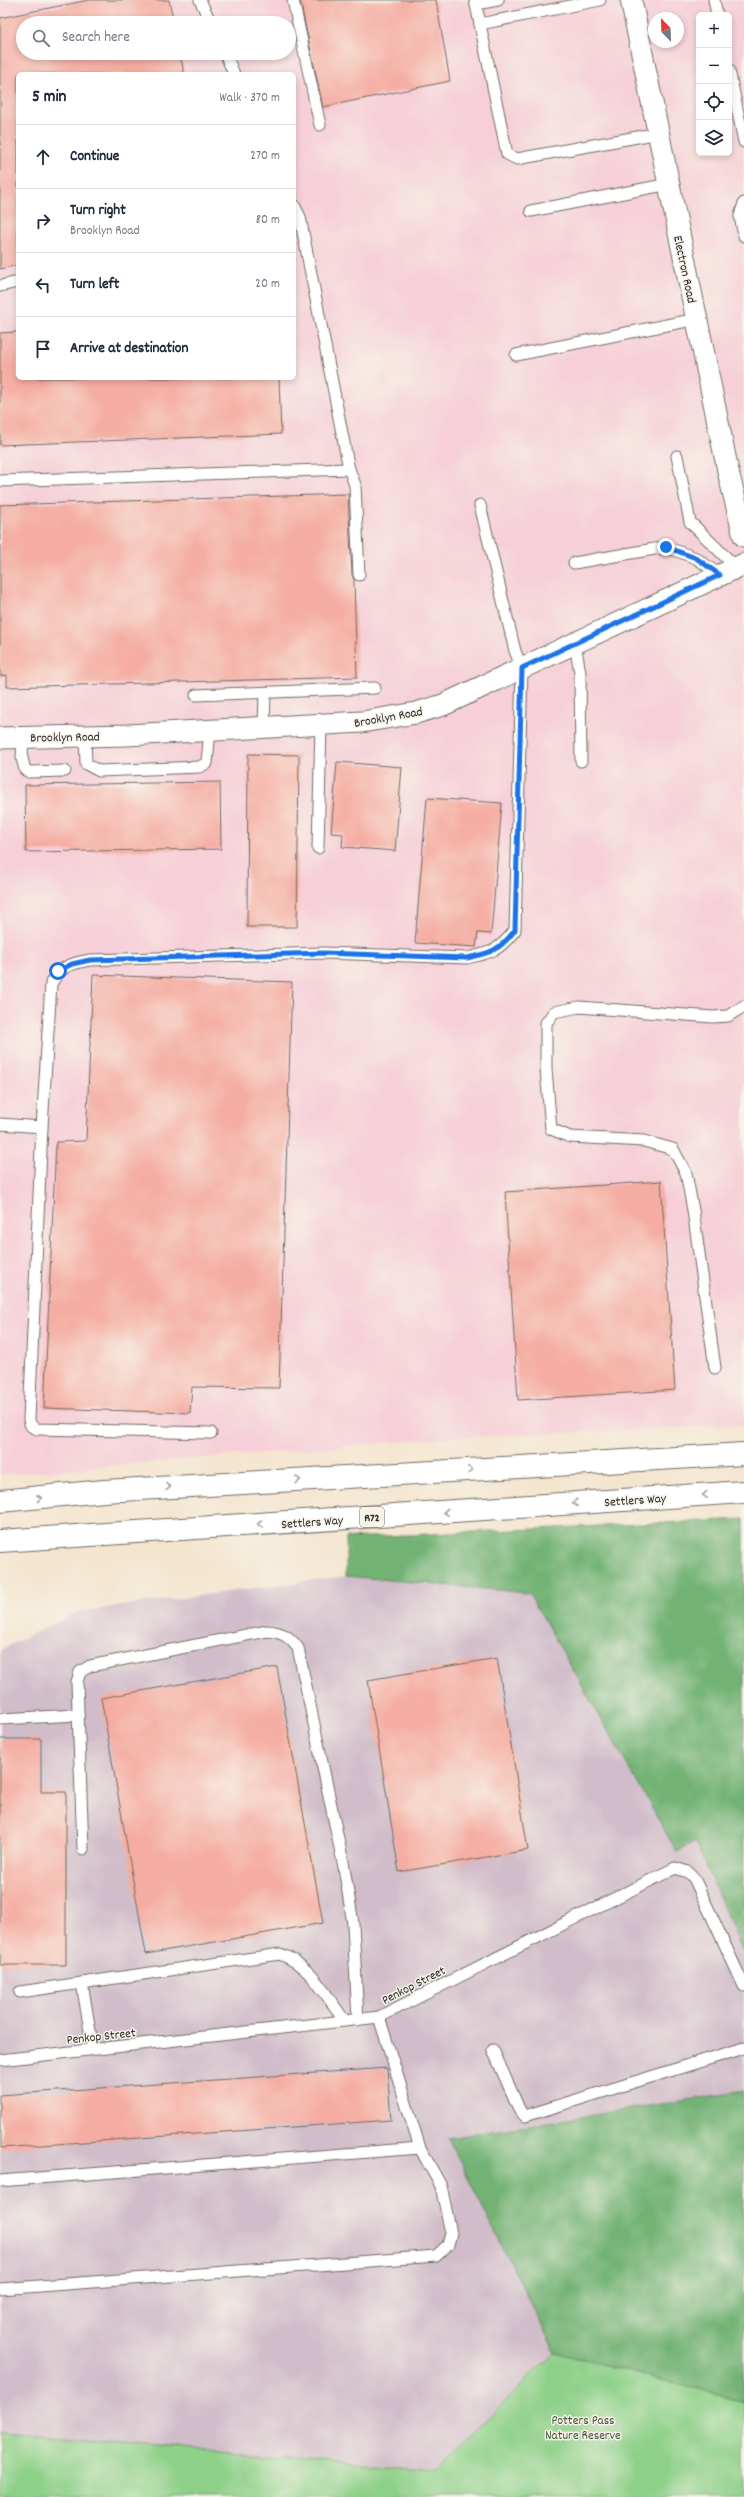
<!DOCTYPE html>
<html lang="en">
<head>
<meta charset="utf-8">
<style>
  :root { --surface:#fff; --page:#f6f6f7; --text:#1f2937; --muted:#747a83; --line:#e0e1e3 }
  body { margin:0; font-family:Dekko,sans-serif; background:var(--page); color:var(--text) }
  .controls { position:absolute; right:12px; top:12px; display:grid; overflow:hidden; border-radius:6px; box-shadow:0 2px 6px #0003 }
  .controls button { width:36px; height:36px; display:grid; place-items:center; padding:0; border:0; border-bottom:1px solid var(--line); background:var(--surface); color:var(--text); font:20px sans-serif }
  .compass { position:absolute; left:648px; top:12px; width:36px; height:36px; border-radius:50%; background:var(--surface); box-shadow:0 2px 6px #0003; rotate:337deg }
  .stop { position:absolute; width:12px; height:12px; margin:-9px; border:3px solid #1a73e8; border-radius:50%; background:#fff }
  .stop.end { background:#1a73e8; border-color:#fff; box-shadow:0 1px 4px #0008 }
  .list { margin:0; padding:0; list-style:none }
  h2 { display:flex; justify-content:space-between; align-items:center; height:52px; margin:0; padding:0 16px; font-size:17px }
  h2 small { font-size:13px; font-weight:400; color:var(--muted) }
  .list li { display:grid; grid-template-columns:26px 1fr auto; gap:12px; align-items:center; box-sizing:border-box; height:64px; padding:0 16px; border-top:1px solid var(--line) }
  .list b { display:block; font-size:15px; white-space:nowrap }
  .list p { margin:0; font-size:13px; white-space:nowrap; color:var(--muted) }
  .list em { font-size:13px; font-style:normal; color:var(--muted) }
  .icon { flex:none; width:22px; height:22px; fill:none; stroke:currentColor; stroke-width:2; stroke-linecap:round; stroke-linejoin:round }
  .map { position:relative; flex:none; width:744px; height:2497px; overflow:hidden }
  .search { position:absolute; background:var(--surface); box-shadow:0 2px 6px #0003; left:16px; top:16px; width:280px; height:44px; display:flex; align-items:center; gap:10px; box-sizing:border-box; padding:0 14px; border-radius:22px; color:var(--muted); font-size:15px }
  .panel { position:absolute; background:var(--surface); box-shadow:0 2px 6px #0003; left:16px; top:72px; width:280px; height:308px; border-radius:6px }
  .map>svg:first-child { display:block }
</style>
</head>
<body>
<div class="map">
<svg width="744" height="2497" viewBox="0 0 744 2497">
  <rect width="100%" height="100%" fill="#f7f3e8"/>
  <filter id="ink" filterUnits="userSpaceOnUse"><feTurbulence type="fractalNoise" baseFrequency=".025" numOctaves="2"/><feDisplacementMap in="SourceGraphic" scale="8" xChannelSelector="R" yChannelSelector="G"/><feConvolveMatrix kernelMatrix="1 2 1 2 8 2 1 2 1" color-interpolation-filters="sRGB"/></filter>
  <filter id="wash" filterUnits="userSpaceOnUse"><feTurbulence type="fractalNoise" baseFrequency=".012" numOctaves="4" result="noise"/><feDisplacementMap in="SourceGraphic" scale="16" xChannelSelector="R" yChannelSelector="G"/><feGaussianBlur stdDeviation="0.9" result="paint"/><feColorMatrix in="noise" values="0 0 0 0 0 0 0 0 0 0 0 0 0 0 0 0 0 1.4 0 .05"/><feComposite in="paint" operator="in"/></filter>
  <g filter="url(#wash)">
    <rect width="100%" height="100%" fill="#f4e5cf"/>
    <path fill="#f6cfd8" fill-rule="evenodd" d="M0 0H744V1425L444 1438 0 1475ZM699 15H729V153H699ZM654 18H678V42H654ZM23 23H289V53H23ZM18 74H294V378H18Z"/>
    <path fill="#d1bdca" d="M346 1576 529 1593 677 1852 695 1842 744 1954V2091L449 2138 555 2352 437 2469 0 2433V1650L77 1612Z"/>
    <path fill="#8dd088" stroke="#5c7e5a" d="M555 2352 744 2372V2497H0V2433L437 2469Z"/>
    <g fill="#72b274" stroke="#4e6e50">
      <path d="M744 1519V1954L695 1842 677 1852 529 1593 346 1576V1538Z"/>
      <path d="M744 2091V2402L555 2352 448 2138Z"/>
    </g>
    <g id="blocks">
      <g fill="#f5ada3">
        <path d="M89 0H169L174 23H23V53H180L184 74H18V265L0 269V18Z"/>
        <path d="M300 0H436L450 81 323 107Z"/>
        <path d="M18 332V378H279L281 434 0 445V333Z"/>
        <path d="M348 494 352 575 354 580 357 677 7 687V675L0 676V505Z"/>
        <path d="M248 754 299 755 297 927H247Z"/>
        <path d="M337 762 402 767 395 851 342 847 343 834 331 833Z"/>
        <path d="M220 782 221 849 26 852 25 785Z"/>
        <path d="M427 798 502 803 491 934 478 933 476 947 415 943Z"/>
        <path d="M93 975 292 982 279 1388 192 1387 190 1413 44 1408 56 1142 86 1141Z"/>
        <path d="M661 1181 675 1390 518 1400 505 1192Z"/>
        <path d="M497 1658 528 1850 399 1872 368 1680Z"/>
        <path d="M277 1667 323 1923 146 1954 101 1698Z"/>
        <path d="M0 1739H41V1792H66V1965H0Z"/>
        <path d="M387 2068 391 2120 0 2148V2095Z"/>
      </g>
    </g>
  </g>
  <g filter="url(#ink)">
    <use href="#blocks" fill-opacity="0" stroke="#716c64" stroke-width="1"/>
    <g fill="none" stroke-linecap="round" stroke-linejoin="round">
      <defs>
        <g id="service">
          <path d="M200 0 211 23"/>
          <path d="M293 0 320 125"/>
          <path d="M475 0 507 154 517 159 659 133"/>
          <path d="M714 0 717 15"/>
          <path d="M476 4 498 0"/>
          <path d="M480 24 600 0"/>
          <path d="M225 53 234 74"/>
          <path d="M729 70 744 142"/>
          <path d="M744 203 740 216 744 236"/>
          <path d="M294 205 300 217 349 469 355 485 359 575"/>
          <path d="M531 211 669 184"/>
          <path d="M0 286 18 282"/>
          <path d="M516 355 697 319"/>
          <path d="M677 456 690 522 736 567"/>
          <path d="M0 481 349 469"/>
          <path d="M574 563 666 547 696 558 720 575"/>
          <path d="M575 643 580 673 581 761"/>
          <path d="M196 695 375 688"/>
          <path d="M264 727 265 693"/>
          <path d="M85 736 86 764 99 771 199 767 207 763 210 730"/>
          <path d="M23 737 22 758 25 770 29 772 65 771"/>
          <path d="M318 848 321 725"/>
          <path d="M0 1124 42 1127"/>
          <path d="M715 1368 693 1210 686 1173 673 1149 644 1141 570 1137 551 1129 546 1069V1023L554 1012 579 1007 713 1017 728 1016 744 1006"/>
          <path d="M211 1433 37 1429 31 1426 29 1420 42 1127 51 984C61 966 69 964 90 960L323 953 467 958C491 953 500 950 515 930L522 668 515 651 480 505"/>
          <path d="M0 1719 78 1715"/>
          <path d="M83 1849 77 1682 80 1672 90 1666 267 1631C282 1632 289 1636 298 1648L344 1867 353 1924 358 2020"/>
          <path d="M82 1983 93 2049"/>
          <path d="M20 1992 280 1954C311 1965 326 1996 345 2021"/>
          <path d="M493 2050 520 2111 525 2116 744 2048"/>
          <path d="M0 2060 379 2017 675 1868 688 1872 694 1878 744 1986"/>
          <path d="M0 2181 420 2148"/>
          <path d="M0 2289 436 2256 448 2245 451 2233 441 2186 420 2148 379 2017"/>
        </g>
        <g id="minor">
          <path d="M631 0 728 471 744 536"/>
          <path d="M0 738 127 735 362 722 416 713 443 705 744 564"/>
        </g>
        <g id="primary">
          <path d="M0 1501 104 1491 744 1454"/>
          <path d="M0 1541 744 1492"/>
        </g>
      </defs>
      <use href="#service" stroke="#716c64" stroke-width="13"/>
      <use href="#minor" stroke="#716c64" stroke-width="23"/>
      <use href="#primary" stroke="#716c64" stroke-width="24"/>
      <use href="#service" stroke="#fff" stroke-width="11"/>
      <use href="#minor" stroke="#fff" stroke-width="21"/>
      <use href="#primary" stroke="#fff" stroke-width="22"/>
    </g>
    <defs><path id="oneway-chevron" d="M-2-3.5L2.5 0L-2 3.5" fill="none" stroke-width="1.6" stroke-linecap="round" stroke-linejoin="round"/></defs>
    <g stroke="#a0a0a0">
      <use href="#oneway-chevron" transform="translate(470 1470) rotate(-3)"/>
      <use href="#oneway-chevron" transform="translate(298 1480) rotate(-3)"/>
      <use href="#oneway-chevron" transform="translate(168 1487) rotate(-3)"/>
      <use href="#oneway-chevron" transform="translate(705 1495) rotate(176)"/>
      <use href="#oneway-chevron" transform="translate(39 1498) rotate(-6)"/>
      <use href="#oneway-chevron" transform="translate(575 1503) rotate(176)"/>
      <use href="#oneway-chevron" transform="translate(446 1512) rotate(176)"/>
      <use href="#oneway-chevron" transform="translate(260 1524) rotate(176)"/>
    </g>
  </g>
  <g fill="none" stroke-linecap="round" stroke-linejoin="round" filter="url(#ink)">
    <path stroke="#1a73e8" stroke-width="5" d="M58 971 72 964 90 960 323 953 467 958C491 953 500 950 515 930L522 668 720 575 696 558 666 547"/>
  </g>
  <g text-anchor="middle" stroke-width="3" stroke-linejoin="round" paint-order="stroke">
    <rect fill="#f7f3e8" stroke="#686764" stroke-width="1" x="360" y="1507" width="24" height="20" rx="3"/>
    <g font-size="12" font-weight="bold" fill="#2b2b2b">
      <text x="372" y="1521">R72</text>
    </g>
    <g font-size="13" fill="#2b2b2b" stroke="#f7f3e8">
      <text transform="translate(686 269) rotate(78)" y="5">Electron Road</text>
      <text transform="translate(388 716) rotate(-10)" y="5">Brooklyn Road</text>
      <text transform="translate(65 736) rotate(-1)" y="5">Brooklyn Road</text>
      <text transform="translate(635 1499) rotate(-4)" y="5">Settlers Way</text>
      <text transform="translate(312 1521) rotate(-4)" y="5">Settlers Way</text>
      <text transform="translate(413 1984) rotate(-27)" y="5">Penkop Street</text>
      <text transform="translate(101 2035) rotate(-6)" y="5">Penkop Street</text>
    </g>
    <g font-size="13" fill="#445442" stroke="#f7f3e8">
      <text x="583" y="2424">Potters Pass<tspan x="583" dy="15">Nature Reserve</tspan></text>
    </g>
  </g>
</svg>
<div class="controls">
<button>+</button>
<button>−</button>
<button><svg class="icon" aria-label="locate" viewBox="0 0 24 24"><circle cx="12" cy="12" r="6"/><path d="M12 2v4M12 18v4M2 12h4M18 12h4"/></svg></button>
<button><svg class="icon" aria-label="layers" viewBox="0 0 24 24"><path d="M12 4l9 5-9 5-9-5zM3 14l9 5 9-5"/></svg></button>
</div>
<svg class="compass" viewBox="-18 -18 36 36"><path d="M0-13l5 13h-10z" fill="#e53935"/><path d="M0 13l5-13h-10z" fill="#747a83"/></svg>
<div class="stop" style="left:58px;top:971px"></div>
<div class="stop end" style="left:666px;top:547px"></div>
<div class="search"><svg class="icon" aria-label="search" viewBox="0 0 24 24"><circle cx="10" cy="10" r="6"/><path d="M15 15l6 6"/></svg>Search here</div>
<section class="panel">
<h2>5 min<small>Walk · 370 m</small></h2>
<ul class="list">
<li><svg class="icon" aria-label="ahead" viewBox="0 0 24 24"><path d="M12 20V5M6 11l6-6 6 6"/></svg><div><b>Continue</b></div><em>270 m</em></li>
<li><svg class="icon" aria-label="right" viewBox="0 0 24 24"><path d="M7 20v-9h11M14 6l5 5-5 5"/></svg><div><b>Turn right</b><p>Brooklyn Road</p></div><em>80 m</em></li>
<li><svg class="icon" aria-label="left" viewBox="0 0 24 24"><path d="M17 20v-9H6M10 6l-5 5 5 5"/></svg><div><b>Turn left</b></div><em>20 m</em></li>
<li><svg class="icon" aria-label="arrive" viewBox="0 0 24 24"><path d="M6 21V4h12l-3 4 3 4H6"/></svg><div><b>Arrive at destination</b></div></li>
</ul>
</section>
</div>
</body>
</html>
